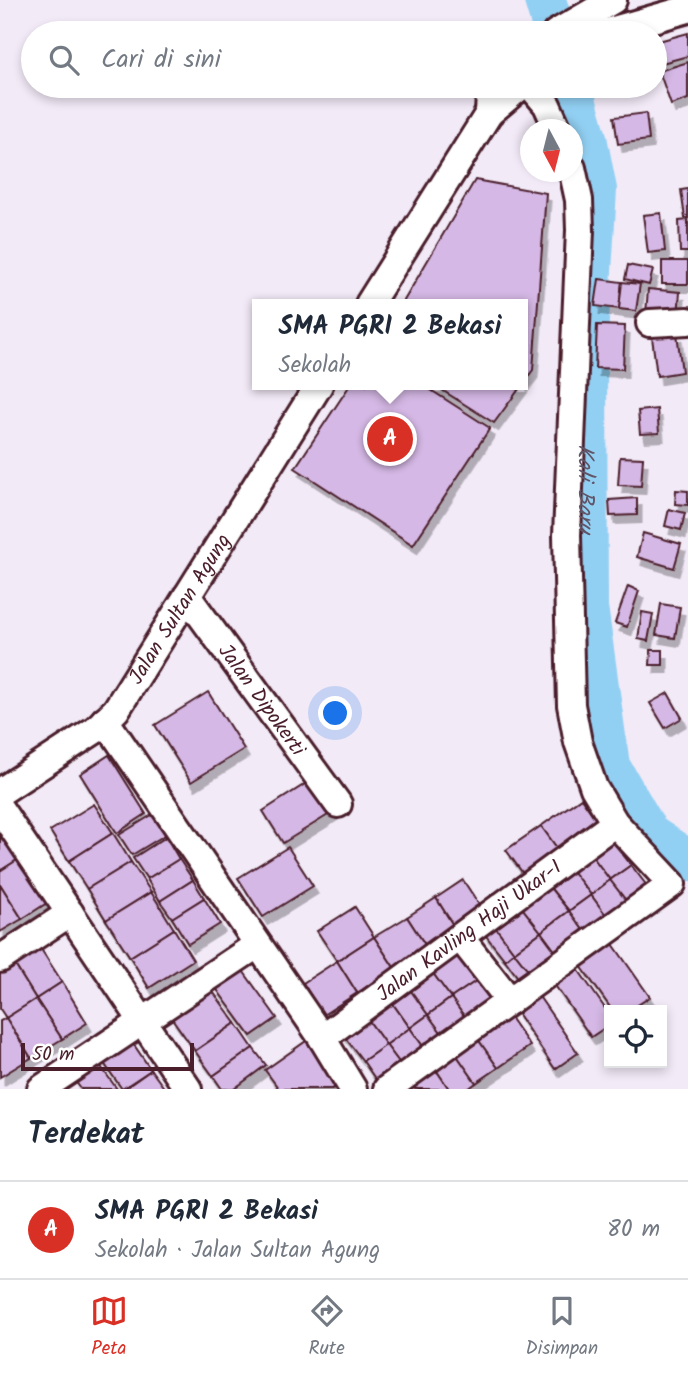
<!DOCTYPE html>
<html lang="id">
<head>
<meta charset="utf-8">
<style>
  :root { --surface:#fff; --page:#f2f2f3; --text:#1f2937; --muted:#747a83; --line:#e0e1e3; --accent:#d93025 }
  body { margin:0; font-family:Kalam,sans-serif; background:var(--page); color:var(--text) }
  .controls { position:absolute; right:21px; bottom:21px; display:grid; overflow:hidden; border-radius:0px; box-shadow:0 4px 10px #0003 }
  .controls button { width:63px; height:63px; display:grid; place-items:center; padding:0; border:0; border-bottom:2px solid var(--line); background:var(--surface); color:var(--text); font:35px sans-serif }
  .compass { position:absolute; left:520px; top:119px; width:63px; height:63px; border-radius:50%; background:var(--surface); box-shadow:0 4px 10px #0003; rotate:173deg }
  .scale { position:absolute; left:21px; bottom:18px; width:173px; box-sizing:border-box; padding-left:7px; border:4px solid #4a1f2b; border-top:0; font-size:19px; line-height:24px; white-space:nowrap; color:#4a1f2b; -webkit-text-stroke:5px #fff; paint-order:stroke }
  .you { position:absolute; left:336px; top:714px; width:24px; height:24px; margin:-18px; border:5px solid #fff; border-radius:50%; background:#1a73e8; box-shadow:0 0 0 10px #1a73e833 }
  .badge { display:grid; place-items:center; width:46px; height:46px; border-radius:50%; background:var(--accent); color:#fff; font-size:23px; font-weight:700 }
  .pin { position:absolute; translate:-50% -50%; border:4px solid #fff; box-shadow:0 2px 7px #0006 }
  .popup { position:absolute; left:252px; top:299px; width:276px; height:91px; box-sizing:border-box; display:grid; place-content:center; border-radius:0px; background:var(--surface); filter:drop-shadow(0 2px 5px #0005); font-size:23px; white-space:nowrap; color:var(--muted) }
  .popup b { font-size:26px; color:var(--text) }
  .popup::after { content:''; position:absolute; left:50%; top:100%; margin-left:-14px; border:14px solid transparent; border-top-color:var(--surface) }
  .list { margin:0; padding:0; list-style:none }
  h2 { display:flex; justify-content:space-between; align-items:center; height:91px; margin:0; padding:0 28px; font-size:30px }
  h2 small { font-size:23px; font-weight:400; color:var(--muted) }
  .list li { display:grid; grid-template-columns:46px 1fr auto; gap:21px; align-items:center; box-sizing:border-box; height:98px; padding:0 28px; border-top:2px solid var(--line) }
  .list b { display:block; font-size:26px; white-space:nowrap }
  .list p { margin:0; font-size:23px; white-space:nowrap; color:var(--muted) }
  .list em { font-size:23px; font-style:normal; color:var(--muted) }
  .icon { flex:none; width:38px; height:38px; fill:none; stroke:currentColor; stroke-width:2; stroke-linecap:round; stroke-linejoin:round }
  .map { position:relative; flex:none; width:688px; height:1089px; overflow:hidden }
  .search { position:absolute; background:var(--surface); box-shadow:0 4px 10px #0003; left:21px; right:21px; top:21px; height:77px; display:flex; align-items:center; gap:18px; box-sizing:border-box; padding:0 24px; border-radius:38px; color:var(--muted); font-size:26px }
  .sheet { height:189px; background:var(--surface) }
  nav { display:flex; justify-content:space-around; align-items:center; box-sizing:border-box; height:98px; border-top:2px solid var(--line); background:var(--surface); font-size:19px; color:var(--muted) }
  nav a { display:grid; justify-items:center; gap:4px }
  nav .on { color:var(--accent) }
  .map>svg:first-child { display:block }
</style>
</head>
<body>
<div class="map">
<svg width="688" height="1089" viewBox="0 0 688 1089">
  <defs>
    <filter id="shadow"><feDropShadow dx="4.5" dy="8" stdDeviation="0" flood-color="#0004"/></filter>
  </defs>
  <rect width="100%" height="100%" fill="#f2eaf7"/>
  <filter id="ink" filterUnits="userSpaceOnUse"><feTurbulence type="fractalNoise" baseFrequency=".0143" numOctaves="2"/><feDisplacementMap in="SourceGraphic" scale="14" xChannelSelector="R" yChannelSelector="G"/><feConvolveMatrix kernelMatrix="1 2 1 2 8 2 1 2 1" color-interpolation-filters="sRGB"/></filter>
  <g filter="url(#ink)">
    <g fill="none" stroke-linecap="round" stroke-linejoin="round">
      <g stroke="#92d0f3" stroke-width="42">
        <path d="M545 0 555 33"/>
        <path id="s1" d="M571 86 586 138 596 190 586 352 587 607 609 766 649 835 688 861"/>
      </g>
    </g>
    <g fill="#d5b8e5" stroke="#4a1f2b" stroke-width="2" filter="url(#shadow)">
      <path d="M688 33V56L662 63 655 42Z"/>
      <path d="M688 62V99L671 105 659 71Z"/>
      <path d="M646 113 649 140 618 144 614 117Z"/>
      <path d="M475 180 546 193 533 370 523 383V304H402Z"/>
      <path d="M688 189V218H685L681 190Z"/>
      <path d="M661 213 665 251 648 253 643 215Z"/>
      <path d="M688 220V252H680L679 221Z"/>
      <rect x="662" y="261" width="26" height="23"/>
      <path d="M628 265 653 270 649 285 625 279Z"/>
      <path d="M599 279 622 282 619 309 595 306Z"/>
      <path d="M622 282 640 284 636 311 619 309Z"/>
      <path d="M648 289 680 292 678 316 646 314Z"/>
      <path d="M597 325 625 326 623 369 595 368Z"/>
      <path d="M677 333 682 372 657 376 652 337Z"/>
      <path d="M350 385H423L490 428 413 545 295 468Z"/>
      <path d="M434 385H522L494 423Z"/>
      <path d="M657 409 659 433 640 434 638 411Z"/>
      <path d="M620 457 643 458 641 486 618 485Z"/>
      <path d="M676 490 688 491V505L675 504Z"/>
      <path d="M637 498V515L610 516 609 500Z"/>
      <path d="M669 509 685 513 681 530 665 526Z"/>
      <path d="M643 533 681 544 674 568 637 557Z"/>
      <path d="M628 586 639 591 627 627 615 623Z"/>
      <path d="M661 604 680 607 675 638 656 635Z"/>
      <path d="M642 612 653 614 648 641 638 639Z"/>
      <path d="M651 650H663V665H650Z"/>
      <path d="M208 692 244 749 191 782 155 725Z"/>
      <path d="M668 693 682 718 665 728 650 703Z"/>
      <path d="M109 755 146 814 117 833 80 774Z"/>
      <path d="M313 779 333 812 283 843 263 811Z"/>
      <path d="M581 798 602 828 562 855 541 826Z"/>
      <path d="M94 804 113 833 69 861 50 831Z"/>
      <path d="M160 810 173 830 132 855 119 835Z"/>
      <path d="M0 815 25 855 0 871Z"/>
      <path d="M541 826 562 855 527 879 506 850Z"/>
      <path d="M113 833 131 862 87 889 69 861Z"/>
      <path d="M166 837 179 859 147 879 133 858Z"/>
      <path d="M609 837 631 865 610 880 589 852Z"/>
      <path d="M288 847 313 886 263 917 238 878Z"/>
      <path d="M589 852 610 880 591 895 569 867Z"/>
      <path d="M25 855 53 899 22 919 0 884V871Z"/>
      <path d="M179 859 193 880 160 901 147 879Z"/>
      <path d="M131 862 151 892 106 920 87 889Z"/>
      <path d="M631 865 651 891 631 907 610 880Z"/>
      <path d="M569 867 591 895 569 911 547 884Z"/>
      <path d="M193 880 204 898 172 918 160 901Z"/>
      <path d="M463 880 484 912 456 930 436 898Z"/>
      <path d="M610 880 631 907 611 922 591 895Z"/>
      <path d="M0 884 22 919 0 932Z"/>
      <path d="M547 884 569 911 541 932 519 904Z"/>
      <path d="M151 892 174 929 130 957 106 920Z"/>
      <path d="M591 895 611 922 589 938 569 911Z"/>
      <path d="M204 898 220 924 188 944 172 918Z"/>
      <path d="M436 898 456 930 427 948 407 917Z"/>
      <path d="M519 904 541 932 514 952 493 924Z"/>
      <path d="M355 907 374 937 337 961 317 931Z"/>
      <path d="M569 911 589 938 561 959 541 932Z"/>
      <path d="M407 917 427 948 395 969 374 937Z"/>
      <path d="M493 924 514 952 505 960 483 932Z"/>
      <path d="M174 929 193 960 149 988 130 957Z"/>
      <path d="M541 932 561 959 535 979 514 952Z"/>
      <path d="M374 937 395 969 357 993 337 961Z"/>
      <path d="M613 944 650 997 630 1010H612L581 966Z"/>
      <path d="M39 946 62 982 36 999 13 962Z"/>
      <path d="M454 950 476 981 451 998 429 968Z"/>
      <path d="M514 952 535 979 525 987 505 960Z"/>
      <path d="M337 961 357 993 323 1015 303 983Z"/>
      <path d="M13 962 36 999 6 1018 0 1009V970Z"/>
      <path d="M241 968 277 1018 251 1036 215 987Z"/>
      <path d="M429 968 451 998 428 1015 406 984Z"/>
      <path d="M577 968 609 1014V1025L591 1037 554 984Z"/>
      <path d="M476 981 494 1005 469 1023 451 998Z"/>
      <path d="M62 982 87 1023 62 1039 36 999Z"/>
      <path d="M406 984 428 1015 410 1028 388 997Z"/>
      <path d="M211 989 236 1023 195 1051 171 1017Z"/>
      <path d="M538 995 578 1053 555 1069 515 1010Z"/>
      <path d="M388 997 410 1028 386 1045 364 1014Z"/>
      <path d="M451 998 469 1023 446 1039 428 1015Z"/>
      <path d="M36 999 62 1039 31 1058 6 1018Z"/>
      <path d="M507 1013 530 1046 498 1068 475 1035Z"/>
      <path d="M364 1014 386 1045 363 1061 340 1031Z"/>
      <path d="M428 1015 446 1039 427 1052 410 1028Z"/>
      <path d="M6 1018 31 1058 0 1077V1021Z"/>
      <path d="M236 1023 253 1048 213 1076 195 1051Z"/>
      <path d="M410 1028 427 1052 404 1069 386 1045Z"/>
      <path d="M475 1035 498 1068 476 1083 453 1050Z"/>
      <path d="M130 1039 151 1070 122 1089 101 1059Z"/>
      <path d="M309 1039 341 1083 332 1089H279L265 1070Z"/>
      <path d="M386 1045 404 1069 380 1086 363 1061Z"/>
      <path d="M253 1048 266 1065 234 1089H222L213 1076Z"/>
      <path d="M453 1050 476 1083 468 1089H449L432 1064Z"/>
      <path d="M99 1064 117 1089H81L75 1081Z"/>
      <path d="M432 1064 449 1089H415L409 1080Z"/>
      <path d="M151 1070 165 1089H124Z"/>
    </g>
    <g fill="none" stroke-linecap="round" stroke-linejoin="round">
      <defs>
        <g id="street">
          <path d="M556 33 613 0"/>
          <path d="M603 33 688 9"/>
          <path d="M495 86 490 94 489 113 521 86"/>
          <path d="M531 86 547 105 558 130"/>
          <path d="M369 304 489 113"/>
          <path d="M650 323 688 321"/>
          <path id="s2" d="M187 596 338 804"/>
          <path d="M105 720 322 1038 353 1089"/>
          <path id="s3" d="M0 792 95 730 116 710 319 385"/>
          <path d="M0 809 188 1089"/>
          <path d="M460 937 510 1001"/>
          <path d="M0 959 70 913"/>
          <path id="s4" d="M322 1038 615 823"/>
          <path d="M41 1089 257 945"/>
          <path d="M387 1089 672 884 615 823 594 788 578 742 571 705 567 535 580 230 579 200 572 168"/>
        </g>
      </defs>
      <use href="#street" stroke="#4a1f2b" stroke-width="32"/>
      <use href="#street" stroke="#fff" stroke-width="26"/>
    </g>
  </g>
  <g text-anchor="middle" stroke-width="5" stroke-linejoin="round" paint-order="stroke">
    <g font-size="21" fill="#4a1f2b" stroke="#fff">
      <text dy="7" stroke="none"><textPath href="#s3" startOffset="262">Jalan Sultan Agung</textPath></text>
      <text dy="7" stroke="none"><textPath href="#s2" startOffset="128">Jalan Dipokerti</textPath></text>
      <text dy="7" stroke="none"><textPath href="#s4" startOffset="182">Jalan Kavling Haji Ukar-I</textPath></text>
    </g>
    <g font-size="23" font-style="italic" fill="#605467" stroke="#fff">
      <text dy="8" stroke="none"><textPath href="#s1" startOffset="406">Kali Baru</textPath></text>
    </g>
  </g>
</svg>
<div class="controls">
<button><svg class="icon" aria-label="locate" viewBox="0 0 24 24"><circle cx="12" cy="12" r="6"/><path d="M12 2v4M12 18v4M2 12h4M18 12h4"/></svg></button>
</div>
<svg class="compass" viewBox="-18 -18 36 36"><path d="M0-13l5 13h-10z" fill="#e53935"/><path d="M0 13l5-13h-10z" fill="#747a83"/></svg>
<div class="scale">50 m</div>
<div class="you"></div>
<div class="pin badge" style="left:390px;top:439px">A</div>
<div class="popup"><b>SMA PGRI 2 Bekasi</b>Sekolah</div>
<div class="search"><svg class="icon" aria-label="search" viewBox="0 0 24 24"><circle cx="10" cy="10" r="6"/><path d="M15 15l6 6"/></svg>Cari di sini</div>
</div>
<section class="sheet">
<h2>Terdekat<small></small></h2>
<ul class="list">
<li><span class="badge">A</span><div><b>SMA PGRI 2 Bekasi</b><p>Sekolah · Jalan Sultan Agung</p></div><em>80 m</em></li>
</ul>
</section>
<nav>
<a class="on"><svg class="icon" aria-label="map" viewBox="0 0 24 24"><path d="M3 6l6-2 6 2 6-2v14l-6 2-6-2-6 2zM9 4v14M15 6v14"/></svg>Peta</a>
<a><svg class="icon" aria-label="directions" viewBox="0 0 24 24"><path d="M12 3l9 9-9 9-9-9zM9 14v-3h6M13 9l2 2-2 2"/></svg>Rute</a>
<a><svg class="icon" aria-label="saved" viewBox="0 0 24 24"><path d="M7 4h10v16l-5-4-5 4z"/></svg>Disimpan</a>
</nav>
</body>
</html>
